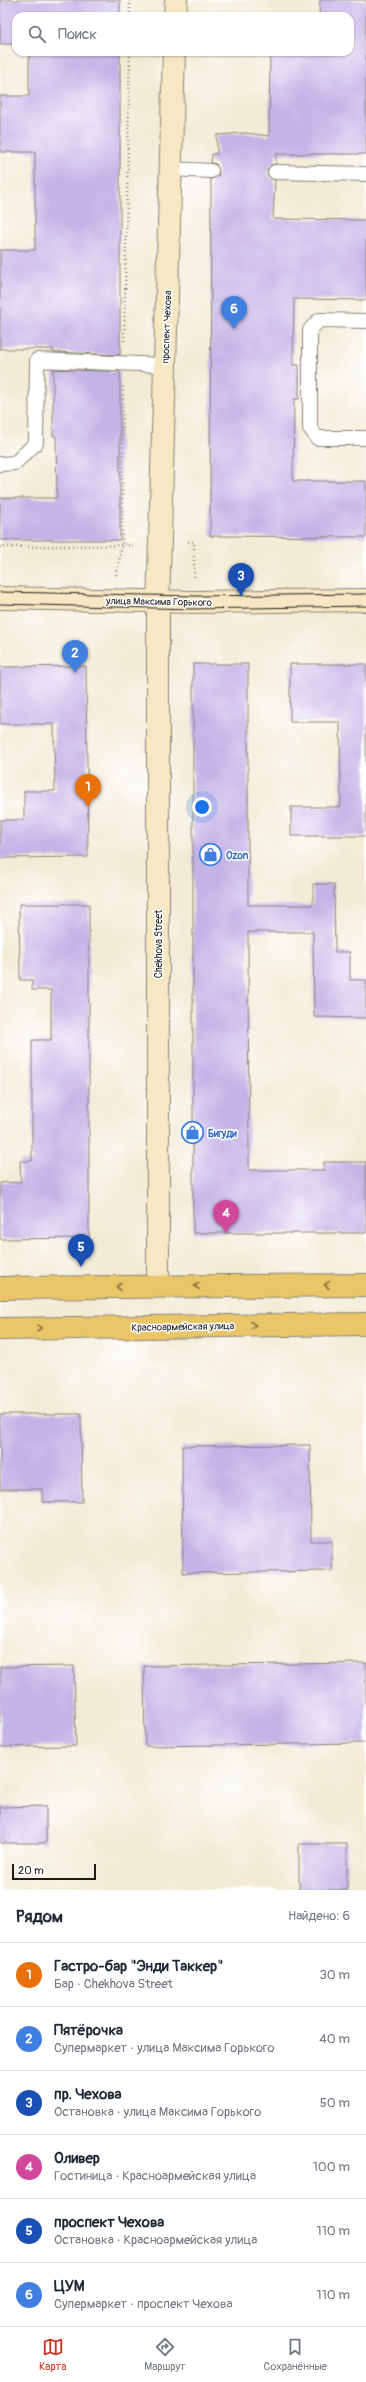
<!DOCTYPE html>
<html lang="ru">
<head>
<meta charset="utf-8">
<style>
  :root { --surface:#fff; --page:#f6f6f7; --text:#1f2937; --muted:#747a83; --line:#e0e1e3; --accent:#c8321e }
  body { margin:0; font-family:Pangolin,sans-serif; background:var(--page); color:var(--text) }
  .scale { position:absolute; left:12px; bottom:10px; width:84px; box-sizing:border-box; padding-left:4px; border:2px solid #1c1c1c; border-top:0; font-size:11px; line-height:14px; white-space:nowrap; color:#1c1c1c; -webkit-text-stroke:3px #fff; paint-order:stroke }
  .you { position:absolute; left:202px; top:807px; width:14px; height:14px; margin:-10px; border:3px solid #fff; border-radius:50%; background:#1a73e8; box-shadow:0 0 0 6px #1a73e833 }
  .badge { display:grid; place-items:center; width:26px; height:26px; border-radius:50%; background:var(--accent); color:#fff; font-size:13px; font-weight:700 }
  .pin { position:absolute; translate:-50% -33px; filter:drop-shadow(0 1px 2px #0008) }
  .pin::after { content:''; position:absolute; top:21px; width:14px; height:12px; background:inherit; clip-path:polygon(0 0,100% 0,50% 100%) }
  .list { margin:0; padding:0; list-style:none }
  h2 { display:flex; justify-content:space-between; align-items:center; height:52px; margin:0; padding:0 16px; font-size:17px }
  h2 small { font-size:13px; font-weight:400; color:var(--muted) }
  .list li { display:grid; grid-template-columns:26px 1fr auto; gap:12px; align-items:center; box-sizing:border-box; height:64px; padding:0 16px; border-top:1px solid var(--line) }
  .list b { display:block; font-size:15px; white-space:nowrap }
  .list p { margin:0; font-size:13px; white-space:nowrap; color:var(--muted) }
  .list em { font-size:13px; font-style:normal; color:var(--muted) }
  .icon { flex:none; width:22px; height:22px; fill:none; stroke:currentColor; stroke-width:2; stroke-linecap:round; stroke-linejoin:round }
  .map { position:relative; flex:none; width:366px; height:1890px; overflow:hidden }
  .search { position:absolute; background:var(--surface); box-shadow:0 1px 3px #0004; left:12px; right:12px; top:12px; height:44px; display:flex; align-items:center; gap:10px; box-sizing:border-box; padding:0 14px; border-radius:12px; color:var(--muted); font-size:15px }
  .sheet { height:436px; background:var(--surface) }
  nav { display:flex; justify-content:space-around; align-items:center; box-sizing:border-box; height:56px; border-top:1px solid var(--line); background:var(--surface); font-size:11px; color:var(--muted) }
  nav a { display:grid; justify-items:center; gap:2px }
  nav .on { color:var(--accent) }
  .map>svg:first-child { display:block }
</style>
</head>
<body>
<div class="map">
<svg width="366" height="1890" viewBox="0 0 366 1890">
  <rect width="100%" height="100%" fill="#fff"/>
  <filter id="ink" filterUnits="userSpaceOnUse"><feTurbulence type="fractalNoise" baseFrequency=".025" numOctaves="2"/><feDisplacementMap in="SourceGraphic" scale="8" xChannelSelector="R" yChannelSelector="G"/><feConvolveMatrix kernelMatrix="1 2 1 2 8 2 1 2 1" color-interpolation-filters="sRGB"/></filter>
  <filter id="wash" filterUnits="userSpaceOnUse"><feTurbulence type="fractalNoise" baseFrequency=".012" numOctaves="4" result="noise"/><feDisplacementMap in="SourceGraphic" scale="16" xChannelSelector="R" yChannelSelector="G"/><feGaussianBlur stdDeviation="0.9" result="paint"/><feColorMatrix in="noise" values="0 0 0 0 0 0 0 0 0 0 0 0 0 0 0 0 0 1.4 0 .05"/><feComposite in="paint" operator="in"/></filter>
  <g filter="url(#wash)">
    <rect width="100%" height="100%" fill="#f3ebd5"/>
    <g id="blocks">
      <g fill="#c5b3e7">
        <path d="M0 0H120V16H16V44H0Z"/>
        <path d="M320 0H366V154H276V164L271 165 267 171 268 176 275 180 273 219 366 220V300L294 299 293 365H299V399H294L293 481H366V537L210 536 211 179 218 176 219 171 216 164 211 163 212 154H217V135L245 133 269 136 270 52H350V16H319Z"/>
        <path d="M29 52H120V355L53 352V349H0V250H35V152H0V96H29Z"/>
        <path d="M53 369 120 372V540H0V498H57L56 436H53Z"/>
        <path d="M193 664H248V905H313V884H334L335 952H350V980H366V1018L314 1017 313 932H248L249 1170H324V1162H366V1233H193Z"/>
        <path d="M290 664H366V836H291V807H341L340 722H290Z"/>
        <path d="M86 666 88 857 0 858V820H24V791H55L54 724H0V667Z"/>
        <path d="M19 904H89V1238L0 1239V1183L21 1182 20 1161H32V1040H51V990H32V980H20Z"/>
        <path d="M0 1414H81L82 1502H42V1489H0Z"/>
        <path d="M310 1445 311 1541H332V1571L183 1573 182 1446Z"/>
        <path d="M366 1663V1743L145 1746 144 1666Z"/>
        <path d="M74 1666 76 1746 0 1747V1667Z"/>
        <path d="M46 1806V1843H0V1807Z"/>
        <rect x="299" y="1844" width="48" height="46"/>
      </g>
    </g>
  </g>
  <g filter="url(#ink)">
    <use href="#blocks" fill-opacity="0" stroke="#888478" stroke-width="1"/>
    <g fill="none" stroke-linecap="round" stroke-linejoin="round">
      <defs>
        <g id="lane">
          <path d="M171 169 211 171"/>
          <path d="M275 172 366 174"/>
          <path d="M366 321 319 320 310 330V428L317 438H366"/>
          <path d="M0 464 15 463 36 443 37 360 165 365"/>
        </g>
        <g id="secondary">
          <path d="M175 16 176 0"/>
          <path d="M0 598 193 602 366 600"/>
          <path d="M158 1286V608L174 52"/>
        </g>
        <g id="primary">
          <path d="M0 1288 366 1285"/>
          <path d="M0 1329 366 1324"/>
        </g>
      </defs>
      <use href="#lane" stroke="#888478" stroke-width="16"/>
      <use href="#secondary" stroke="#888478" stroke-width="24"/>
      <use href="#primary" stroke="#888478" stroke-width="24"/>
      <g stroke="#888478" stroke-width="2.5" stroke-dasharray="1 3" stroke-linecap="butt">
        <path d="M130 0V16"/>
        <path d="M124 341 130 52"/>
        <path d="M184 542H194V577"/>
        <path d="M0 547 135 545"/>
        <path d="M116 575 122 546 123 384"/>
      </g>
      <use href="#lane" stroke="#fff" stroke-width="14"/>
      <use href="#secondary" stroke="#f7e8c3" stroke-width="22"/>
      <use href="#primary" stroke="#eac669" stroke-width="22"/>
      <g stroke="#1c1c1c" stroke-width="1">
        <path d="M0 592 193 596 366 594"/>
        <path d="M0 604 193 609 366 606"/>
      </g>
    </g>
    <defs><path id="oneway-chevron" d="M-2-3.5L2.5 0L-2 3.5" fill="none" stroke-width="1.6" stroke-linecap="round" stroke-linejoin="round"/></defs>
    <g stroke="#837142">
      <use href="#oneway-chevron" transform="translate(327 1285) rotate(180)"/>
      <use href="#oneway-chevron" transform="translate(197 1286) rotate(180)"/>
      <use href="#oneway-chevron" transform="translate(119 1287) rotate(179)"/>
      <use href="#oneway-chevron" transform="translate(253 1325) rotate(-1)"/>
      <use href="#oneway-chevron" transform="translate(39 1328) rotate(-1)"/>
    </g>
  </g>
  <defs>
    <symbol id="shop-ring" viewBox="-11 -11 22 22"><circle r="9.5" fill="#fff" stroke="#3f7fe0" stroke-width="1.5"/><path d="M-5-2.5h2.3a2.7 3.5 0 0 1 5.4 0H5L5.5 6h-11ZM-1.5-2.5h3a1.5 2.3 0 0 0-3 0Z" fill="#3f7fe0"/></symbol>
  </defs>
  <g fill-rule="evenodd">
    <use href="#shop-ring" x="198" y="842" width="25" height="25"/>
    <use href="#shop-ring" x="180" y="1120" width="25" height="25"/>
  </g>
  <g text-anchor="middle" stroke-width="3" stroke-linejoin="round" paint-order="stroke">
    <g font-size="10" fill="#1c1c1c" stroke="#fff">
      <text transform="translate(166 327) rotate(-88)" y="4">проспект Чехова</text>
      <text transform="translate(159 601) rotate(1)" y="4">улица Максима Горького</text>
      <text transform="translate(158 944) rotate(-90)" y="4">Chekhova Street</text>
      <text transform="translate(183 1326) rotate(-1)" y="4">Красноармейская улица</text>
    </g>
    <g font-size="10" font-weight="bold" fill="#366cbe" stroke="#fff" text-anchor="start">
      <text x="226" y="859">Ozon</text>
      <text x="208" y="1137">Бигуди</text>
    </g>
  </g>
</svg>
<div class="scale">20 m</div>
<div class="you"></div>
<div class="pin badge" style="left:88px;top:807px;background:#e8710a">1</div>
<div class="pin badge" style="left:75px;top:673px;background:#3f7fe0">2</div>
<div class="pin badge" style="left:241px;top:596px;background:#1a4fb4">3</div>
<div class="pin badge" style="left:226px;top:1233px;background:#d1479c">4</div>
<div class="pin badge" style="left:81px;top:1267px;background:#1a4fb4">5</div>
<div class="pin badge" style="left:234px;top:329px;background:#3f7fe0">6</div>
<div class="search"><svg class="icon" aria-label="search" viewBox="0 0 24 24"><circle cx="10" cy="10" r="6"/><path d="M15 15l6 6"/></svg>Поиск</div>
</div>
<section class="sheet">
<h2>Рядом<small>Найдено: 6</small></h2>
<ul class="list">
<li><span class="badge" style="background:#e8710a">1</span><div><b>Гастро-бар &quot;Энди Таккер&quot;</b><p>Бар · Chekhova Street</p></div><em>30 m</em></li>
<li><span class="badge" style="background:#3f7fe0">2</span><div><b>Пятёрочка</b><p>Супермаркет · улица Максима Горького</p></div><em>40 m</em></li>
<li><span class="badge" style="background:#1a4fb4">3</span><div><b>пр. Чехова</b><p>Остановка · улица Максима Горького</p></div><em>50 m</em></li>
<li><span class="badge" style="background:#d1479c">4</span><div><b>Оливер</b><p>Гостиница · Красноармейская улица</p></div><em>100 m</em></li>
<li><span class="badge" style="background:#1a4fb4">5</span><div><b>проспект Чехова</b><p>Остановка · Красноармейская улица</p></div><em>110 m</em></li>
<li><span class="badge" style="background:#3f7fe0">6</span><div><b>ЦУМ</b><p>Супермаркет · проспект Чехова</p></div><em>110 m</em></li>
</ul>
</section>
<nav>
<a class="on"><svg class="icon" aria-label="map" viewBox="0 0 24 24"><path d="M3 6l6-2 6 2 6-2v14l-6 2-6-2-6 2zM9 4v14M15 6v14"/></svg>Карта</a>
<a><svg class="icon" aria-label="directions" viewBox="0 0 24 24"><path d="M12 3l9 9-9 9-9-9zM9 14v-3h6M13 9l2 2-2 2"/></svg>Маршрут</a>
<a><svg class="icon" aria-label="saved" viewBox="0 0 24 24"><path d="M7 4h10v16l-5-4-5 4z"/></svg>Сохранённые</a>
</nav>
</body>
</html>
